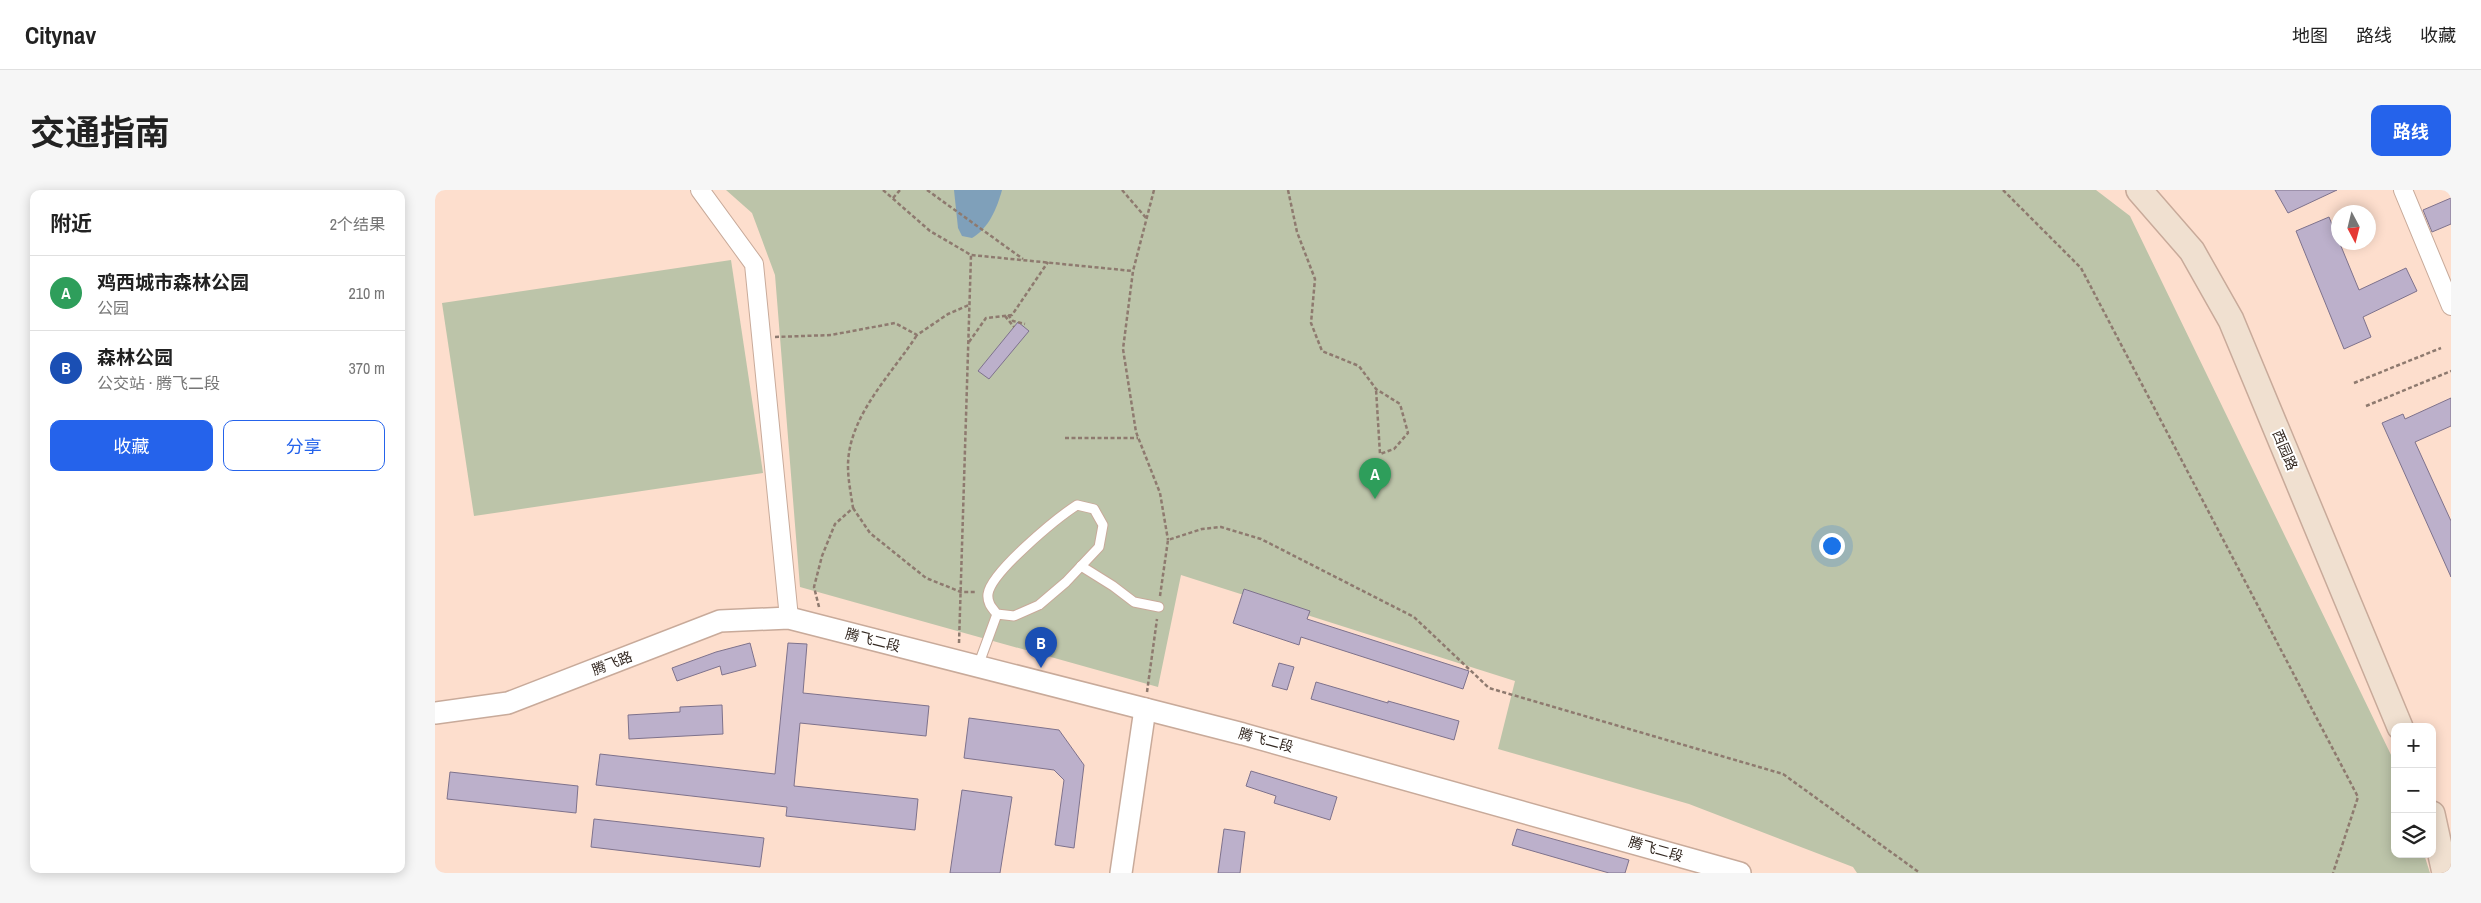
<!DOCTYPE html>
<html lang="zh">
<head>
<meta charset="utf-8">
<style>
  :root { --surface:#fff; --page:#f6f6f6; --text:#222; --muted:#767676; --line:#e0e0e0; --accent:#2563eb }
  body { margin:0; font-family:"Archivo Narrow","Noto Sans SC",sans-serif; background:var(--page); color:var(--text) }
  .controls { position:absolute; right:15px; bottom:15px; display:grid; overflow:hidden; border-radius:10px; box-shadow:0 2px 12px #0003 }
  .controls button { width:45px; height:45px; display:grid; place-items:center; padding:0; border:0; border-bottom:1px solid var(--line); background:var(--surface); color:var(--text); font:25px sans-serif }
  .compass { position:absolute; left:1896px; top:15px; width:45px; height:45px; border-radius:50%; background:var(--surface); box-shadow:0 2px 12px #0003; rotate:173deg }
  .you { position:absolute; left:1396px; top:355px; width:18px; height:18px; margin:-12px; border:4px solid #fff; border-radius:50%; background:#1a73e8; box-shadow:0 0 0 8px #1a73e833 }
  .badge { display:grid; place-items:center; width:32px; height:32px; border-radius:50%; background:var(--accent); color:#fff; font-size:16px; font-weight:700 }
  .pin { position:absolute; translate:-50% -41px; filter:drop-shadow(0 1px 2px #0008) }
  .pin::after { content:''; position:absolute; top:26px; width:18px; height:15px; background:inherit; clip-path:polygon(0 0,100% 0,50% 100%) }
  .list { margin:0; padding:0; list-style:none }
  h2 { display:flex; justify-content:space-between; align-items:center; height:65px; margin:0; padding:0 20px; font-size:21px }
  h2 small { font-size:16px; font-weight:400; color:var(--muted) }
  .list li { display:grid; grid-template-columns:32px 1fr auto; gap:15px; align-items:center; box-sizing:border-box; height:75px; padding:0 20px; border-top:1px solid var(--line) }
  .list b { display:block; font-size:19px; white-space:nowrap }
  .list p { margin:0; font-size:16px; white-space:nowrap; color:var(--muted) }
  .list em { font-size:16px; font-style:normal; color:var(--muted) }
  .actions { display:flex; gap:10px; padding:15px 20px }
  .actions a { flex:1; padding:11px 0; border:1px solid var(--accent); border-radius:10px; text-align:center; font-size:18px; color:var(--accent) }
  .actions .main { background:var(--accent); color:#fff }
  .icon { flex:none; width:28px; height:28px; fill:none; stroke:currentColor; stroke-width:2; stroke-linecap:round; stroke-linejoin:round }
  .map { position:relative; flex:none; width:2016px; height:683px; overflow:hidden; border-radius:10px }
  header { display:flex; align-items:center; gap:30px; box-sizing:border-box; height:70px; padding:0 25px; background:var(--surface); border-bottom:1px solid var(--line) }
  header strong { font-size:24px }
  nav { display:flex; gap:28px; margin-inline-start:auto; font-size:18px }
  .intro { display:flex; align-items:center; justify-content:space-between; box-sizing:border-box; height:120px; padding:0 30px }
  h1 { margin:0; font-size:35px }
  .button { padding:12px 22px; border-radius:10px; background:var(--accent); color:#fff; font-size:18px; font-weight:700 }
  main { display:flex; gap:30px; padding:0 30px }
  aside { flex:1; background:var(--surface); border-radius:10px; box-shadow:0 2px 12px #0003 }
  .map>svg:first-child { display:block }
</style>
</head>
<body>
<header>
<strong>Citynav</strong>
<nav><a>地图</a><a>路线</a><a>收藏</a></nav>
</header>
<div class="intro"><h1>交通指南</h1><a class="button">路线</a></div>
<main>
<aside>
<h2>附近<small>2个结果</small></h2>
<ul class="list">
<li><span class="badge" style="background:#2e9e5b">A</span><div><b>鸡西城市森林公园</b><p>公园</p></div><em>210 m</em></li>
<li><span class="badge" style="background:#1a4fb4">B</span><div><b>森林公园</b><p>公交站 · 腾飞二段</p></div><em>370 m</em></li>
</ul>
<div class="actions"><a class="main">收藏</a><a>分享</a></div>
</aside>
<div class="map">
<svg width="2016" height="683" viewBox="0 0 2016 683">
  <rect width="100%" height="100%" fill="#fddecd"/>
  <g fill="#bcc4a9">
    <path d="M291 0H1661L1695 26 1958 569 1960 576V664H1989L1995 683H1422L1418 677 1254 614 1063 559 1080 491 746 385 723 497 365 397 340 85 317 23Z"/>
    <path d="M296 70 328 283 39 326 7 113Z"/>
  </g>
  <path fill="#7fa0ba" d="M519 0H567C562 18 554 38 537 48L527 46 523 38Z"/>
  <g fill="#bcb0cb" stroke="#7e728c">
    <path d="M1840 0H1902L1853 23Z"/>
    <path d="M2016 8V34L1997 42 1988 20Z"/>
    <path d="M1894 27 1924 100 1971 78 1982 101 1928 127 1936 147 1909 159 1861 41Z"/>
    <path d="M583 132 594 141 554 189 543 181Z"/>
    <path d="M2016 208V236L1980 252 2016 331V387L1947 233 1968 224 1970 229Z"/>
    <path d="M809 399 875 421 872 429 1034 481 1028 499 866 447 864 455 798 433Z"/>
    <path d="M315 453 321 476 287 485 285 476 242 491 237 478 281 462Z"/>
    <path d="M353 453 372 454 368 503 494 516 491 546 365 533 359 596 483 609 480 640 351 626 352 617 161 595 165 564 340 584Z"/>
    <path d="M844 473 859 477 852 500 837 496Z"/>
    <path d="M881 492 953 513V511L1024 531 1019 550 876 509Z"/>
    <path d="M287 515 288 544 194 549 193 525 245 522V517Z"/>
    <path d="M534 528 624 540 649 575 639 658 620 655 629 590 619 580 529 568Z"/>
    <path d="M816 581 902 607 895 630 839 613 841 606 811 596Z"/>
    <path d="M15 582 143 596 141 623 12 609Z"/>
    <path d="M527 600 577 607 565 683H515Z"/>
    <path d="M159 629 329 648 325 677 156 657Z"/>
    <path d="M789 639 810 642 805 683H783Z"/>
    <path d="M1082 639 1194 670 1190 683H1174L1077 655Z"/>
  </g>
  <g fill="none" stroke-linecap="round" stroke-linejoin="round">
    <defs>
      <g id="service">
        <path d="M646 376 678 396 699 412 724 417"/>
        <path d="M543 476 562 424 579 426 604 415 631 392 664 357 668 335 659 319 642 315C622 328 556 382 553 404 552 413 557 418 562 424"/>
      </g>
      <g id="minor">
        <path d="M265 0 319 74 354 428"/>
        <path d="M1968 0 2016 116"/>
      </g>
      <g id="tertiary">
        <path d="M0 523 73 513 285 431 354 428 808 544 1305 683"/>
        <path d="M686 683 710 519"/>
      </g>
      <g id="secondary">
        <path d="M1704 0 1757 61 1796 130 1965 537"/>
        <path d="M1997 624 2010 683"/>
      </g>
    </defs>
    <use href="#service" stroke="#c8aa9a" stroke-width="11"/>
    <use href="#minor" stroke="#c8aa9a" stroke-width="20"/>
    <use href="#tertiary" stroke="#c8aa9a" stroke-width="24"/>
    <use href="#secondary" stroke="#c8aa9a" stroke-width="28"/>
    <g stroke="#8e7a6f" stroke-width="2.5" stroke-dasharray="4 2.5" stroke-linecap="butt">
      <path d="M448 0 495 41 536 65 698 81"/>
      <path d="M492 0 588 69"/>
      <path d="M687 0 712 29"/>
      <path d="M719 0 698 81 688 159 701 242 725 303 733 350"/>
      <path d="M853 0 862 42 880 89 876 133 887 161 924 176 941 199 965 214 973 243 959 259 945 264 941 199"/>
      <path d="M1568 0 1646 78 1923 607 1898 683"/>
      <path d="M458 8 465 0"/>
      <path d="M573 125 578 131 590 134"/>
      <path d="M570 126 579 137"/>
      <path d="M340 147 396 145 460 133 482 145 513 124 534 115"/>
      <path d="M534 152 551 128 577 125 613 72"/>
      <path d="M1919 193 2006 158"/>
      <path d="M1931 216 2016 181"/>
      <path d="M630 248H703"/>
      <path d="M418 318 435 343 491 388 526 402H542"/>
      <path d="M725 406 733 350 767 339 786 337 826 349 979 427 1054 498 1348 584 1485 683"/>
      <path d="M384 417 379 397 387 366 400 334 418 318C416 304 413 290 413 276 413 226 457 184 482 145"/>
      <path d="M524 453 536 65"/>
      <path d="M712 502 722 429"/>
    </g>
    <use href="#service" stroke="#fff" stroke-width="9"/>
    <use href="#minor" stroke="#fff" stroke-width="18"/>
    <use href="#tertiary" stroke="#fff" stroke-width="21"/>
    <use href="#secondary" stroke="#f0e0d0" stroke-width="25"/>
  </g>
  <g text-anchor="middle" stroke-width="4" stroke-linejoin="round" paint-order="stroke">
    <g font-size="14" fill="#322720" stroke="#fff">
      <text transform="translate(1850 260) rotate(67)" y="5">西园路</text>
      <text transform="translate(438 450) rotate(14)" y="5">腾飞二段</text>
      <text transform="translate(177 473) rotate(-21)" y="5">腾飞路</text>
      <text transform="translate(831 550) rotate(15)" y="5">腾飞二段</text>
      <text transform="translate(1221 659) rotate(16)" y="5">腾飞二段</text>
    </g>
  </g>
</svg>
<div class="controls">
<button>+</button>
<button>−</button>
<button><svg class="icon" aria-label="layers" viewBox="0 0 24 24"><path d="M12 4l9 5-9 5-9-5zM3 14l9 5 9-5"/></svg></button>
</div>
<svg class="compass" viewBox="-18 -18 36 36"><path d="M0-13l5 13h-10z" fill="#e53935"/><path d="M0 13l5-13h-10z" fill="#767676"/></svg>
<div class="you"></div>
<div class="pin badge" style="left:940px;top:309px;background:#2e9e5b">A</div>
<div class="pin badge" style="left:606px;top:478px;background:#1a4fb4">B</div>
</div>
</main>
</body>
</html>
